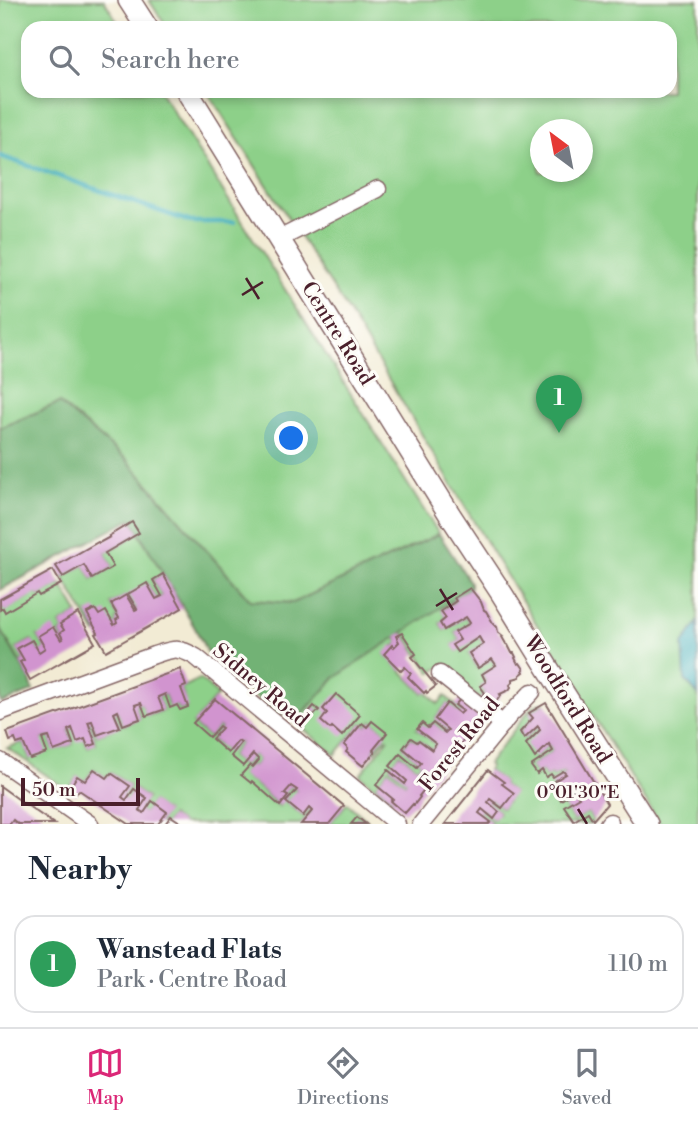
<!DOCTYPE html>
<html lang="en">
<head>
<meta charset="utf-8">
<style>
  :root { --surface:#fff; --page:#f2f2f3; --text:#1f2937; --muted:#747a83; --line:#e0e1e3; --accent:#db2777 }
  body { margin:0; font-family:"Libre Bodoni",serif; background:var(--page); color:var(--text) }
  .compass { position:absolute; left:530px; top:119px; width:63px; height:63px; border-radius:50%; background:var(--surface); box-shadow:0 4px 10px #0003; rotate:328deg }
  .scale { position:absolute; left:21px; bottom:18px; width:119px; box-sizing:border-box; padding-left:7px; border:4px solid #4a1f2b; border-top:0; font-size:19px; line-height:24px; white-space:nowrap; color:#4a1f2b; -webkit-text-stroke:5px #fdfcf7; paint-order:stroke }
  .you { position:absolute; left:292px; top:439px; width:24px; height:24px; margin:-18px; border:5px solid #fff; border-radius:50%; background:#1a73e8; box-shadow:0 0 0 10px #1a73e833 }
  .badge { display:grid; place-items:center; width:46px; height:46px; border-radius:50%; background:var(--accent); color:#fff; font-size:23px; font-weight:700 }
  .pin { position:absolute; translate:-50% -58px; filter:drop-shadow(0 2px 4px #0008) }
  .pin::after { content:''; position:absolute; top:37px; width:24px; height:21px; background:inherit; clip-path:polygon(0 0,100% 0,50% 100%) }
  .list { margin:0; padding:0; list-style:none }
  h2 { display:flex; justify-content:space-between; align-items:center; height:91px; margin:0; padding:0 28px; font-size:30px }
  h2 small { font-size:23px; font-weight:400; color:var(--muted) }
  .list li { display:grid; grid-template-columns:46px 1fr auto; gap:21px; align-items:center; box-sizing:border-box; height:98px; margin:0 14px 14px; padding:0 14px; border:2px solid var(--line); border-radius:21px }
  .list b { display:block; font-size:26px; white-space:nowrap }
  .list p { margin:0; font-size:23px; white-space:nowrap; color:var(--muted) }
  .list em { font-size:23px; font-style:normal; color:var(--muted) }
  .icon { flex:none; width:38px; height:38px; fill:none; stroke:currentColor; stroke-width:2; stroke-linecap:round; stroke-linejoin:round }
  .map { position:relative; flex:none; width:698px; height:824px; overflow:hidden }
  .search { position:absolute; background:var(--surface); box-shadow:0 4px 10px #0003; left:21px; right:21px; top:21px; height:77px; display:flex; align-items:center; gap:18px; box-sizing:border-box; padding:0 24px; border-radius:21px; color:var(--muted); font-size:26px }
  .sheet { height:203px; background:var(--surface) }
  nav { display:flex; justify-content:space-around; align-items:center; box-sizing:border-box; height:98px; border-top:2px solid var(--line); background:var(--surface); font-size:19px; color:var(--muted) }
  nav a { display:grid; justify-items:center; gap:4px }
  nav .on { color:var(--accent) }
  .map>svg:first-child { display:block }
</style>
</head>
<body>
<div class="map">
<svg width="698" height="824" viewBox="0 0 698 824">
  <rect width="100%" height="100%" fill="#fdfcf7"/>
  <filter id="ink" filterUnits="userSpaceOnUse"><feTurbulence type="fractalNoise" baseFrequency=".0143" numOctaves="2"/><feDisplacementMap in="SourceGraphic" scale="14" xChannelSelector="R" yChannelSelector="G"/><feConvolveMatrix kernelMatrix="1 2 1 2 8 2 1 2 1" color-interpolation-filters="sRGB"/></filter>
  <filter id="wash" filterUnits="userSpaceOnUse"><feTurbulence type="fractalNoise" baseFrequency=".00686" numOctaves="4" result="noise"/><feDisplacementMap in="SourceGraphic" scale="28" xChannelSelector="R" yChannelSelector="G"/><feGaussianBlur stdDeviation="1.57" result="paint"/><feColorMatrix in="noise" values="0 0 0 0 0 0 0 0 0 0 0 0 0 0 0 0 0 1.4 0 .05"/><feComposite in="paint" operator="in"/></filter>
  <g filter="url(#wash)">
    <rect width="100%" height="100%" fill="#f2ebd4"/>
    <g fill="#8dd089" stroke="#6c785a" stroke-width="2" fill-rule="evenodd">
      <path d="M0 0H104L121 28H28V91H160L439 534 293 603 250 600 126 459 59 403 0 428Z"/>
      <path d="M149 0H698V824H660L492 552 349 313 207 91H670V28H167ZM540 130H582V172H540Z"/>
      <path d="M139 533 163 574 153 580 162 596 156 599 147 583 137 609 135 610 126 596 111 604 119 618 116 620 117 623 114 625 99 615 88 613 98 633 96 634 63 577 84 565 92 579 113 567 105 553Z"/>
      <path d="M61 584 78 613 60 624 64 630 60 633 63 639 61 640 38 636 45 648 39 652 31 640 17 648 24 660 20 662 0 628V610L3 608 5 611 37 593 39 596Z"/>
      <path d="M454 598 456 601 442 610 446 618 440 623 444 630 466 617 470 623 455 632 460 640 453 645 457 651 479 637 483 644 469 654 478 668 492 659 496 665 482 674 486 682 481 686 485 693 480 699 459 684 446 664 431 673 403 632Z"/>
      <path d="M396 636 399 642 385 654 423 693 426 691 438 704 445 696 463 711 460 714 447 704 435 719 448 730 445 733 433 723 428 728 417 729 436 744 432 750 419 740 417 742 411 738 403 747 421 763 417 768 400 754 390 767 407 781 405 784 388 770 376 785 393 799 391 801 360 775 388 740 386 738 375 752 373 750 386 733 372 721 367 727 362 723 335 755 295 722 336 677Z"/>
      <path d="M200 679 218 695 193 724 209 737 219 726 222 728 212 740 228 752 238 741 241 743 231 756 243 766 253 754 259 760 253 767 250 765 242 775 250 782 252 781 279 806 287 797 284 794 291 786 297 790 287 803 303 816 309 808 312 811 301 824H183L171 816 165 824 159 823 166 812 152 802 144 813 139 810 147 798 134 789 126 800 122 797 130 786 111 773 107 778 94 769 85 781 77 777 68 790 7 748 23 742 30 759 42 739 49 737 54 750 73 744 68 730 72 728 85 739 88 747 96 743 88 722 92 721 97 735 120 726 114 713 118 711 124 725 140 718 135 705 141 703 147 716 163 711 158 697 165 694 169 707 177 705 180 710 187 707 181 688Z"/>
      <path d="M546 703 530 713 533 718 520 732 525 739 538 726 540 730 536 757 549 744 553 751 531 766 537 774 542 770 546 777 551 774 553 777 563 771 566 774 552 783 561 799 575 791 579 797 565 807 574 821 588 812 593 820 590 824H489L491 821 479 813 482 809 494 819 499 812 488 802 490 799 502 808 513 793 502 784 503 782 488 770 490 766 488 764 530 709 538 704Z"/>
      <path d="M347 803 371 824H366L357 817 351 824H329Z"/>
    </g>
    <g fill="#72b275" stroke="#5e6850" stroke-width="2">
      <path d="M59 403 126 459 250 600 293 603 439 534 470 582V588L336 677 295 722 283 713 279 717 209 656 195 628 131 519 0 590V428Z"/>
      <path d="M0 628 30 680 33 691 2 703 0 700Z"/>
    </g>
    <path fill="#3eadbb" stroke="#446673" stroke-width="2" d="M698 622V695L685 680 683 644Z"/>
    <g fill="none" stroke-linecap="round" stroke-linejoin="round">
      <path stroke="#3eadbb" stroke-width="4.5" d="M0 156 191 222H234"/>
    </g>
    <g id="blocks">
      <g fill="#d194cf">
        <path d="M132 522 139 533 105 553 113 567 92 579 84 565 63 577 56 566 98 542 99 543 110 537 109 536Z"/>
        <path d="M53 570 61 584 39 596 37 593 5 612 3 608 0 610V599Z"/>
        <path d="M163 574 182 608 106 651 96 634 98 633 87 613 95 609 99 615 106 611 114 625 117 623 116 620 119 618 111 604 126 595 135 610 137 609 128 594 147 583 156 599 162 596 153 580Z"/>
        <path d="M470 588 481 602 484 610 486 611 493 623 497 627 498 632 503 636 502 637 506 644 508 645 512 653H514L516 657 515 658 518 664 520 663 524 669 523 670 524 672 520 675V677L513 679V682L510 685 511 687 509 690 500 694 501 695 491 708 480 699 485 693 480 686 486 682 482 674 496 665 492 659 478 668 469 653 483 644 479 637 457 652 452 645 460 640 455 632 470 623 466 617 444 630 440 623 446 618 441 611 456 601 454 598Z"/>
        <path d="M78 613 95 643 30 680 20 662 24 660 17 648 32 640 39 652 45 648 38 636 53 627 61 640 63 639 60 633 64 630 60 624Z"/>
        <path d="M402 633 416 654 412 657 436 686 427 693 426 691 424 693 408 677 411 673 405 667 401 671 384 654 392 645 394 647 399 642 396 636Z"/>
        <path d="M180 669 186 686 181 688 188 707 180 710 177 705 170 708 165 694 158 697 163 710 146 716 141 703 135 705 140 719 131 722 123 725 118 711 114 713 120 727 97 735 92 721 88 722 96 744 88 747 85 739 77 742 72 728 68 730 73 744 54 751 49 737 45 738 42 739 47 753 30 759 23 742 17 744 15 739 10 741 7 732Z"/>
        <path d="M336 694 360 715 342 736 332 727 330 729 321 721 327 713 323 709Z"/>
        <path d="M462 697 484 715 419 796 420 797 414 805 413 804 405 813 391 801 393 799 376 785 388 770 405 784 407 781 390 766 400 754 417 768 421 763 403 748 411 738 417 742 419 740 432 750 436 744 417 729 422 723 428 728 433 723 445 733 448 730 435 719 447 703 460 714 463 711 455 705Z"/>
        <path d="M215 699 344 806 329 824H301L312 811 309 808 303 816 286 802 297 790 291 786 284 794 288 796 280 806 252 781 251 783 241 775 250 765 253 767 259 760 253 754 243 766 231 756 241 743 238 741 228 753 212 739 222 728 219 726 209 737 193 723Z"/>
        <path d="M546 703 607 804 593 820 588 812 574 821 564 806 579 797 575 791 561 800 556 791 551 783 566 774 563 771 553 777 551 774 546 777 542 770 537 774 531 766 553 751 549 744 535 758 526 744 540 730 538 726 524 739 520 732 533 718 529 713Z"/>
        <path d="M314 706 319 710 312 717 308 713Z"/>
        <path d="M372 721 387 733 373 750 375 752 363 766 346 752 348 749 344 745 362 723 367 727Z"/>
        <path d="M94 769 107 778 111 773 130 786 122 797 126 800 134 789 147 798 139 810 144 813 152 801 167 812 158 824H129L79 790 75 795 68 790 77 776 85 781Z"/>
        <path d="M488 770 504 782 502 784 514 793 502 808 490 799 488 802 499 812 494 819 482 809 479 813 491 822 489 824H445Z"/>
        <path d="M0 786 18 799 54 824H18L13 820 10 824H0Z"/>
        <path d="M171 816 183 824H165Z"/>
        <path d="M357 817 366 824H351Z"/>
      </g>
    </g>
  </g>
  <g filter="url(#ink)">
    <use href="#blocks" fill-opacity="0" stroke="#856666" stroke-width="2"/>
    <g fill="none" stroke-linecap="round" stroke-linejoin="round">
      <defs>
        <g id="minor">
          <path d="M279 239 378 189"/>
          <path d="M440 674 503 724"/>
          <path d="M0 712 154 655C173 649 178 646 196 657L397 824"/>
          <path d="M0 761 90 824"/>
          <path d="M421 824 509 716 532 692"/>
          <path d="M608 824 610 822"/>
        </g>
        <g id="major">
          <path d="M129 0 147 28"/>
          <path d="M187 91 450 515 502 594 554 678 647 824"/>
        </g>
      </defs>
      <use href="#minor" stroke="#856666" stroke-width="19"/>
      <use href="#major" stroke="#856666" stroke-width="24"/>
      <use href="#minor" stroke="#fff" stroke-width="16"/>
      <use href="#major" stroke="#fff" stroke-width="21"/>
    </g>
  </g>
  <path fill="none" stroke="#4a1f2b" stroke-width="2.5" d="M246 278 259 299M242 295 263 282M440 589 453 610M436 606 457 593M578 809 587 824"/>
  <g text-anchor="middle" stroke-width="6" stroke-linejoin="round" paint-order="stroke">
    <g font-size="21" fill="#4a1f2b" stroke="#fdfcf7">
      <text transform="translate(338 333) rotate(58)" y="7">Centre Road</text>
      <text transform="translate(261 685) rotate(40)" y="7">Sidney Road</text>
      <text transform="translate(568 699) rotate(58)" y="7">Woodford Road</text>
      <text transform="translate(459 744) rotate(-51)" y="7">Forest Road</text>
    </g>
  </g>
  <g font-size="18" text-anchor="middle" fill="#4a1f2b" stroke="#fdfcf7" stroke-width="6" stroke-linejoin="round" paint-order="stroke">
    <text x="578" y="798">0°01'30"E</text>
  </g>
</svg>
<svg class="compass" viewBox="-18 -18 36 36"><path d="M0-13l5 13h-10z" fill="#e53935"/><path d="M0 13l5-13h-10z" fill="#747a83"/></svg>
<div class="scale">50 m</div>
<div class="you"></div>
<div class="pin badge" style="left:559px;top:433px;background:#2e9e5b">1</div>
<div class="search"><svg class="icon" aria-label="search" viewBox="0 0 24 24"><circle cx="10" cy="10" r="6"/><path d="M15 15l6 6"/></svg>Search here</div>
</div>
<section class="sheet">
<h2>Nearby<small></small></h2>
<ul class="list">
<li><span class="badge" style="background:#2e9e5b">1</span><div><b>Wanstead Flats</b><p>Park · Centre Road</p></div><em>110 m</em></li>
</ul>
</section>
<nav>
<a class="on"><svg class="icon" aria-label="map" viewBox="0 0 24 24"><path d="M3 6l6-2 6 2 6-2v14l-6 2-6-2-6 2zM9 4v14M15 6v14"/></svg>Map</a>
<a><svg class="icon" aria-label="directions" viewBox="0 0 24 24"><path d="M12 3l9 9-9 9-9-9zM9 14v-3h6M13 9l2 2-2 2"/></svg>Directions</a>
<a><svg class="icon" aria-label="saved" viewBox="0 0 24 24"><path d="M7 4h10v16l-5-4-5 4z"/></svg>Saved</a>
</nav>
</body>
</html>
